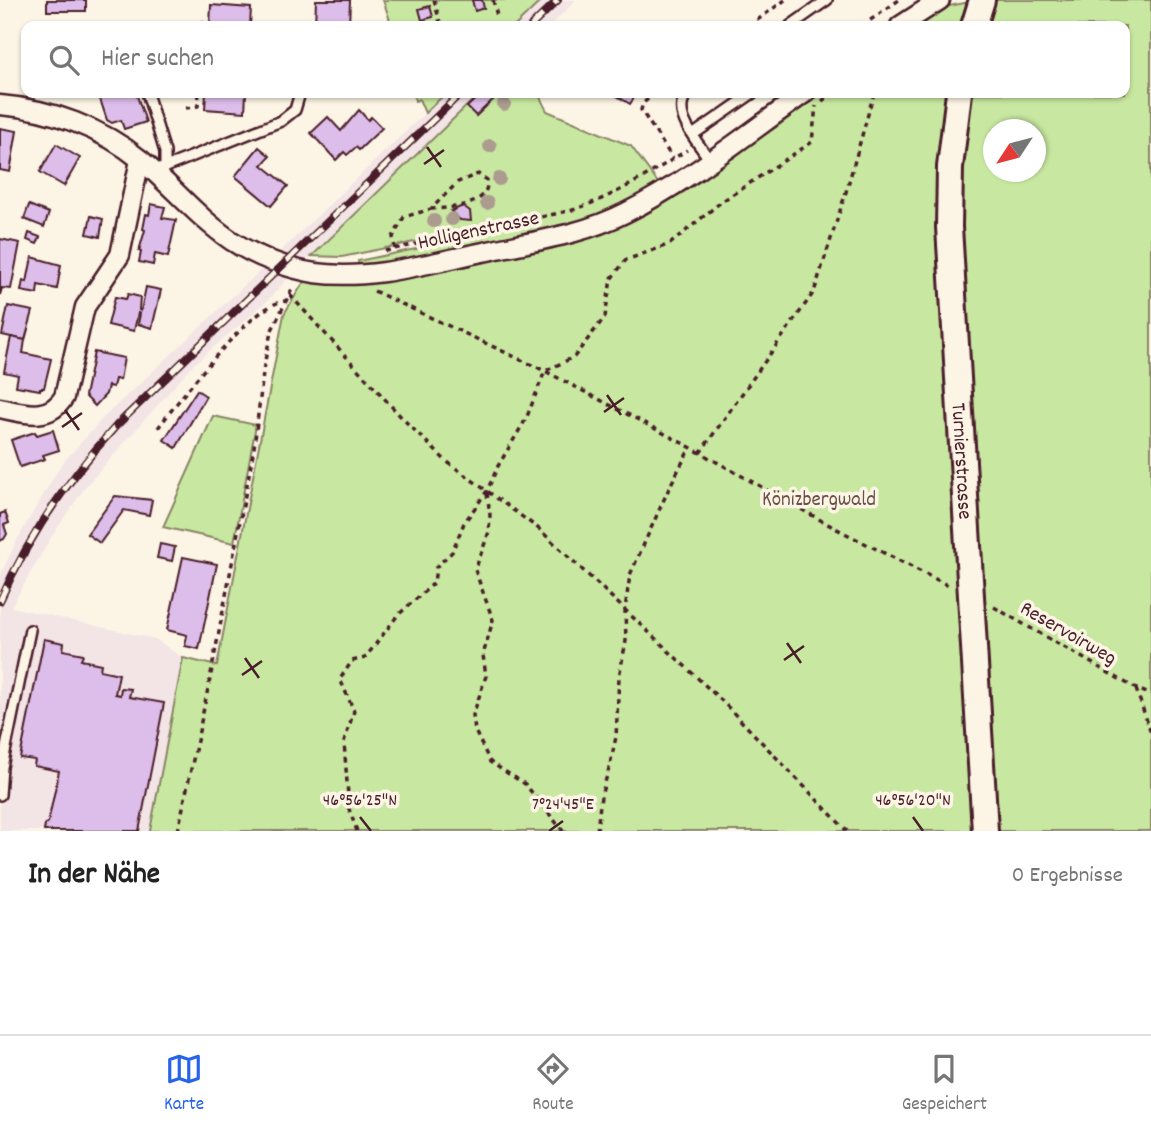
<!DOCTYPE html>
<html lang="de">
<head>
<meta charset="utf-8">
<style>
  :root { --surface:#fff; --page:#f2f2f2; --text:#222; --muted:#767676; --line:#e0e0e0; --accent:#2563eb }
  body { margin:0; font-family:Dekko,sans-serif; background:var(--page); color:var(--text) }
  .compass { position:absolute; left:983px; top:119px; width:63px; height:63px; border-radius:50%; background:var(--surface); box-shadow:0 2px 5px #0004; rotate:234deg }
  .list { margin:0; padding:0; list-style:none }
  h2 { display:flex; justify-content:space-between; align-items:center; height:91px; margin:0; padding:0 28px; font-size:30px }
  h2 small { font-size:23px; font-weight:400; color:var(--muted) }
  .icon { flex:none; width:38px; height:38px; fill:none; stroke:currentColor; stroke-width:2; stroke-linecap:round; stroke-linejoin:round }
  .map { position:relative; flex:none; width:1151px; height:831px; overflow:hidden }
  .search { position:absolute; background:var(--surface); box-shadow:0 2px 5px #0004; left:21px; right:21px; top:21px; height:77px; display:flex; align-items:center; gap:18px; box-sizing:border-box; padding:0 24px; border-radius:14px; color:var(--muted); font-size:26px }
  .sheet { height:203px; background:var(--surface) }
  nav { display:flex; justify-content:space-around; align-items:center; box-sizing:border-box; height:98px; border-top:2px solid var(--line); background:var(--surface); font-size:19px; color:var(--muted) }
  nav a { display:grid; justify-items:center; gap:4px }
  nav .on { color:var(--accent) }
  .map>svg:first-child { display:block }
</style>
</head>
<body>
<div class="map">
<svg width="1151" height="831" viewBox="0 0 1151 831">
  <rect width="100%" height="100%" fill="#fcf5e5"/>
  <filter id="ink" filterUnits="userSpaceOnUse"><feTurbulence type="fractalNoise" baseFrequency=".0143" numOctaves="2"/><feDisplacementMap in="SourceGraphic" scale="14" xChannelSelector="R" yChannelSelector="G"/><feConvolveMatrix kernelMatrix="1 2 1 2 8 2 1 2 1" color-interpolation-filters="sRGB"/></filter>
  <g filter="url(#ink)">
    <g fill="#f3e4e6">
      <path d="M542 0H576L550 26H515Z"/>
      <path d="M446 93H480L291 275 266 302 193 365 86 486 50 539 11 607 155 639 183 658 150 831H0V576L16 542 60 466 103 418 262 269Z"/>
    </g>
    <g fill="#c8e8a1" stroke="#898466" stroke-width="2" fill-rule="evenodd">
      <path d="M383 0H542L515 26H392Z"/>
      <path d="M980 0H1151V831H150L183 658 217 666 284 314 303 283 308 281 331 284 401 279 590 237 655 207 822 93H1125V26H916L939 8ZM993 130H1036V172H993Z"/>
      <path d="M413 93H446L425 113 419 99 415 101Z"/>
      <path d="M480 93H538L547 111 631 146 658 183 623 205 591 218 380 265 359 266 358 261 483 235 482 228 342 257 312 256Z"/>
      <path d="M213 416 256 425 234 543 163 527Z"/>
    </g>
    <g fill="#ddbde9" stroke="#4a1f2b" stroke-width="2">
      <rect x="47" y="0" width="39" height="11"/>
      <path d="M316 0H350L349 26H315Z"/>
      <path d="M472 0H482L484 8 475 11Z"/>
      <path d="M211 5 251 8 250 26H210Z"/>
      <path d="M430 6 433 17 422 20 419 9Z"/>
      <path d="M98 93H136L146 122 124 129 121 120 112 123 107 120Z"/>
      <path d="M206 93H246L245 112 205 109Z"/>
      <path d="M482 93 498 95 476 116 467 107Z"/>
      <path d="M612 93H637L630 104Z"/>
      <path d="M359 110 368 120 371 117 382 128 359 150 356 147 347 155 344 152 336 160 311 133 328 117 341 131Z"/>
      <path d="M0 128 17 131 10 172 0 170Z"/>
      <path d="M56 144 80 158 64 186 40 172Z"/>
      <path d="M259 147 270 156 262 165 288 186 271 206 235 176Z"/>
      <path d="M151 204 165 207 162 218 176 220 168 257 155 254 153 265 139 262 141 252 139 251 145 230 143 229 146 214 149 215Z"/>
      <path d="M29 205 49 213 44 227 24 219Z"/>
      <path d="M463 206 470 211 471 221 460 220 451 211Z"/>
      <path d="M91 216 103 219 100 237 87 234Z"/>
      <path d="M29 233 40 237 37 244 27 240Z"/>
      <path d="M0 239 20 243 11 289 2 288 0 295Z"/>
      <path d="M32 257 61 265 57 289 38 285 37 294 21 291 23 281 27 282Z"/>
      <path d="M146 287 161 290 152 328 138 324 140 314 138 313 134 331 108 325 115 297 126 299 128 294 140 297 139 310 141 311Z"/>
      <path d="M8 306 33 311 25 340 2 335Z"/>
      <path d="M11 337 25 340 23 353 51 359 44 388H40V390L16 386 18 375 4 372Z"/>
      <path d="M94 352 124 358 120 380 115 379 113 387 108 386 106 394 95 406 85 396Z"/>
      <path d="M197 390 206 396 176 448 164 440Z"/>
      <path d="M53 430 59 450 43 455 45 459 20 467 11 440 35 432 37 435Z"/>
      <path d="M115 496 152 500 149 515 124 510 100 543 87 534Z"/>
      <path d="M5 512 9 523 4 525 7 534 4 539 0 541V514Z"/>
      <path d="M160 544 175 547 172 561 157 558Z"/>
      <path d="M183 557 217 564 199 649 185 646 187 635 167 630Z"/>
      <path d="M44 639 64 643 63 650 83 654 81 660 101 664 100 670 119 674 115 694 120 695 121 688 131 689 129 697 164 703 139 831H44L45 824 48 823 59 771 34 766 35 760 20 758Z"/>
    </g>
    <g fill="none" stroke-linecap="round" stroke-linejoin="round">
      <defs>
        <g id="lane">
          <path d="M790 26 827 0"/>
          <path d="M147 93 165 152V167"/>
          <path d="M689 93C668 110 698 143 710 160"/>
          <path d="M694 134 753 93"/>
          <path d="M153 172 281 121 295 110 300 93"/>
          <path d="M0 795 2 767 30 630"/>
        </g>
        <g id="street">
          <path d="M900 26 940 0"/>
          <path d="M0 105C50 109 102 128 141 160 172 186 198 218 232 241 255 256 288 269 315 273 373 281 432 262 488 251 534 241 582 235 625 213 688 182 748 133 805 93"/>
          <path d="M0 408C24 413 49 422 64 397L85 307 120 255 140 160"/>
        </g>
        <g id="secondary">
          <path d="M974 26 982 0"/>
          <path id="s1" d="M959 93 950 167 949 227 985 831"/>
        </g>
      </defs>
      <use href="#lane" stroke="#4a1f2b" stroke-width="14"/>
      <use href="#street" stroke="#4a1f2b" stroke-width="23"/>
      <use href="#secondary" stroke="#4a1f2b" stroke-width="30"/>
      <g stroke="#4a1f2b" stroke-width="3.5" stroke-dasharray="5 5" stroke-linecap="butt">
        <path d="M434 0 441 26"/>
        <path d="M493 0 497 16"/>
        <path d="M202 26 203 21"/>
        <path d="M749 26 785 0"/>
        <path d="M862 26 899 0"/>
        <path d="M656 93 643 103 641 110 673 159"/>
        <path d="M822 101 833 93"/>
        <path d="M186 108 198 106 199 93"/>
        <path d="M395 249 393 237 404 217 431 209 458 182 478 174 487 180C490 207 450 208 431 209"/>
        <path d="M385 251 573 210C615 196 650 174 687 150"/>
        <path d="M374 291 545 371 690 447 833 527 949 586"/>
        <path d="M290 295 404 420 446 461 539 529 723 702 847 831"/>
        <path d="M158 428C179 400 252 303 285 301"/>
        <path d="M700 453 814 292 846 192 874 93"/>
        <path d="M487 493 490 515 489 532 475 570 493 620 483 655 486 676 473 715 475 731 490 762 525 784 563 831"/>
        <path d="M994 607 1135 688 1151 695"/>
        <path d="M1136 689 1151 733"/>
        <path d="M178 831 210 679 254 448 264 365 271 332 293 287"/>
        <path d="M357 831 349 809 344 742 354 711 340 679 352 661 365 658 398 615 434 583 436 567 452 552 464 523 487 491 498 466 526 419 545 371 574 357 605 317 611 279 626 260 670 244 721 202 812 142 816 106"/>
        <path d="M597 831 601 796 610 765 616 737 619 677 626 641 625 609 630 575 670 486 690 448"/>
      </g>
      <use href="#lane" stroke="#fcf5e5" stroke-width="9"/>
      <use href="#street" stroke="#fcf5e5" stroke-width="18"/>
      <use href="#secondary" stroke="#fcf5e5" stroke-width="24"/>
      <defs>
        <g id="rail">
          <path d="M531 26 558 0"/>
          <path d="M0 601C29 535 69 478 117 425L461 93"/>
        </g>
      </defs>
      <use href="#rail" stroke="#4a1f2b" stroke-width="8"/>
      <use href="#rail" stroke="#fcf5e5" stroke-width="5" stroke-dasharray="16" stroke-linecap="butt"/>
    </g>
    <g fill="#ac9b8f">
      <circle cx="504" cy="104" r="7"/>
      <circle cx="490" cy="146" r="7"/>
      <circle cx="499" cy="179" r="7"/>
      <circle cx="487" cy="203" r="7"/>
      <circle cx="452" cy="219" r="7"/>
      <circle cx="434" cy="221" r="7"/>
    </g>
  </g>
  <path fill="none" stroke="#4a1f2b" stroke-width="2.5" d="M427 147 441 167M424 164 444 150M607 395 621 415M65 410 79 430M604 412 624 398M62 427 82 413M787 643 801 663M245 658 259 678M784 660 804 646M242 675 262 661M360 817 371 831M913 817 923 831M549 831 563 821"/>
  <g text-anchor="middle" stroke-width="7" stroke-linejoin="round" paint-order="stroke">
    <g font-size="21" fill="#4a1f2b" stroke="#fcf5e5">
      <text transform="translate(478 229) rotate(-12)" y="7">Holligenstrasse</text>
      <text dy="7" stroke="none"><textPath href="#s1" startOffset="369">Turnierstrasse</textPath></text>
      <text transform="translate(1069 632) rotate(30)" y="7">Reservoirweg</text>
    </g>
    <g font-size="21" fill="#6a5148" stroke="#fcf5e5">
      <text x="819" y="505">Könizbergwald</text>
    </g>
  </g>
  <g font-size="18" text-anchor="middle" fill="#4a1f2b" stroke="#fcf5e5" stroke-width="7" stroke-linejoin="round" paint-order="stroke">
    <text x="360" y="805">46°56'25"N</text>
    <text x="913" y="805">46°56'20"N</text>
    <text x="563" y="809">7°24'45"E</text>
  </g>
</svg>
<svg class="compass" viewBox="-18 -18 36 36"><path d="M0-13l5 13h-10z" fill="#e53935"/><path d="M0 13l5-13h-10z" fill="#767676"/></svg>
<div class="search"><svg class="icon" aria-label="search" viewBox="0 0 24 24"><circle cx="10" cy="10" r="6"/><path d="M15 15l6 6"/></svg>Hier suchen</div>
</div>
<section class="sheet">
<h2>In der Nähe<small>0 Ergebnisse</small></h2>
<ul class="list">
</ul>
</section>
<nav>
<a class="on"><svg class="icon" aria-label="map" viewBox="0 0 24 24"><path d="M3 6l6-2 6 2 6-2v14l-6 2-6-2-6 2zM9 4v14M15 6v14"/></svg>Karte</a>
<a><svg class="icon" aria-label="directions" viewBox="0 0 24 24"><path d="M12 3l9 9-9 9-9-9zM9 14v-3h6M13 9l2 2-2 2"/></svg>Route</a>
<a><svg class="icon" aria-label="saved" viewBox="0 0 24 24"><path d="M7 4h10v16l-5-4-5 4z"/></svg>Gespeichert</a>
</nav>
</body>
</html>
